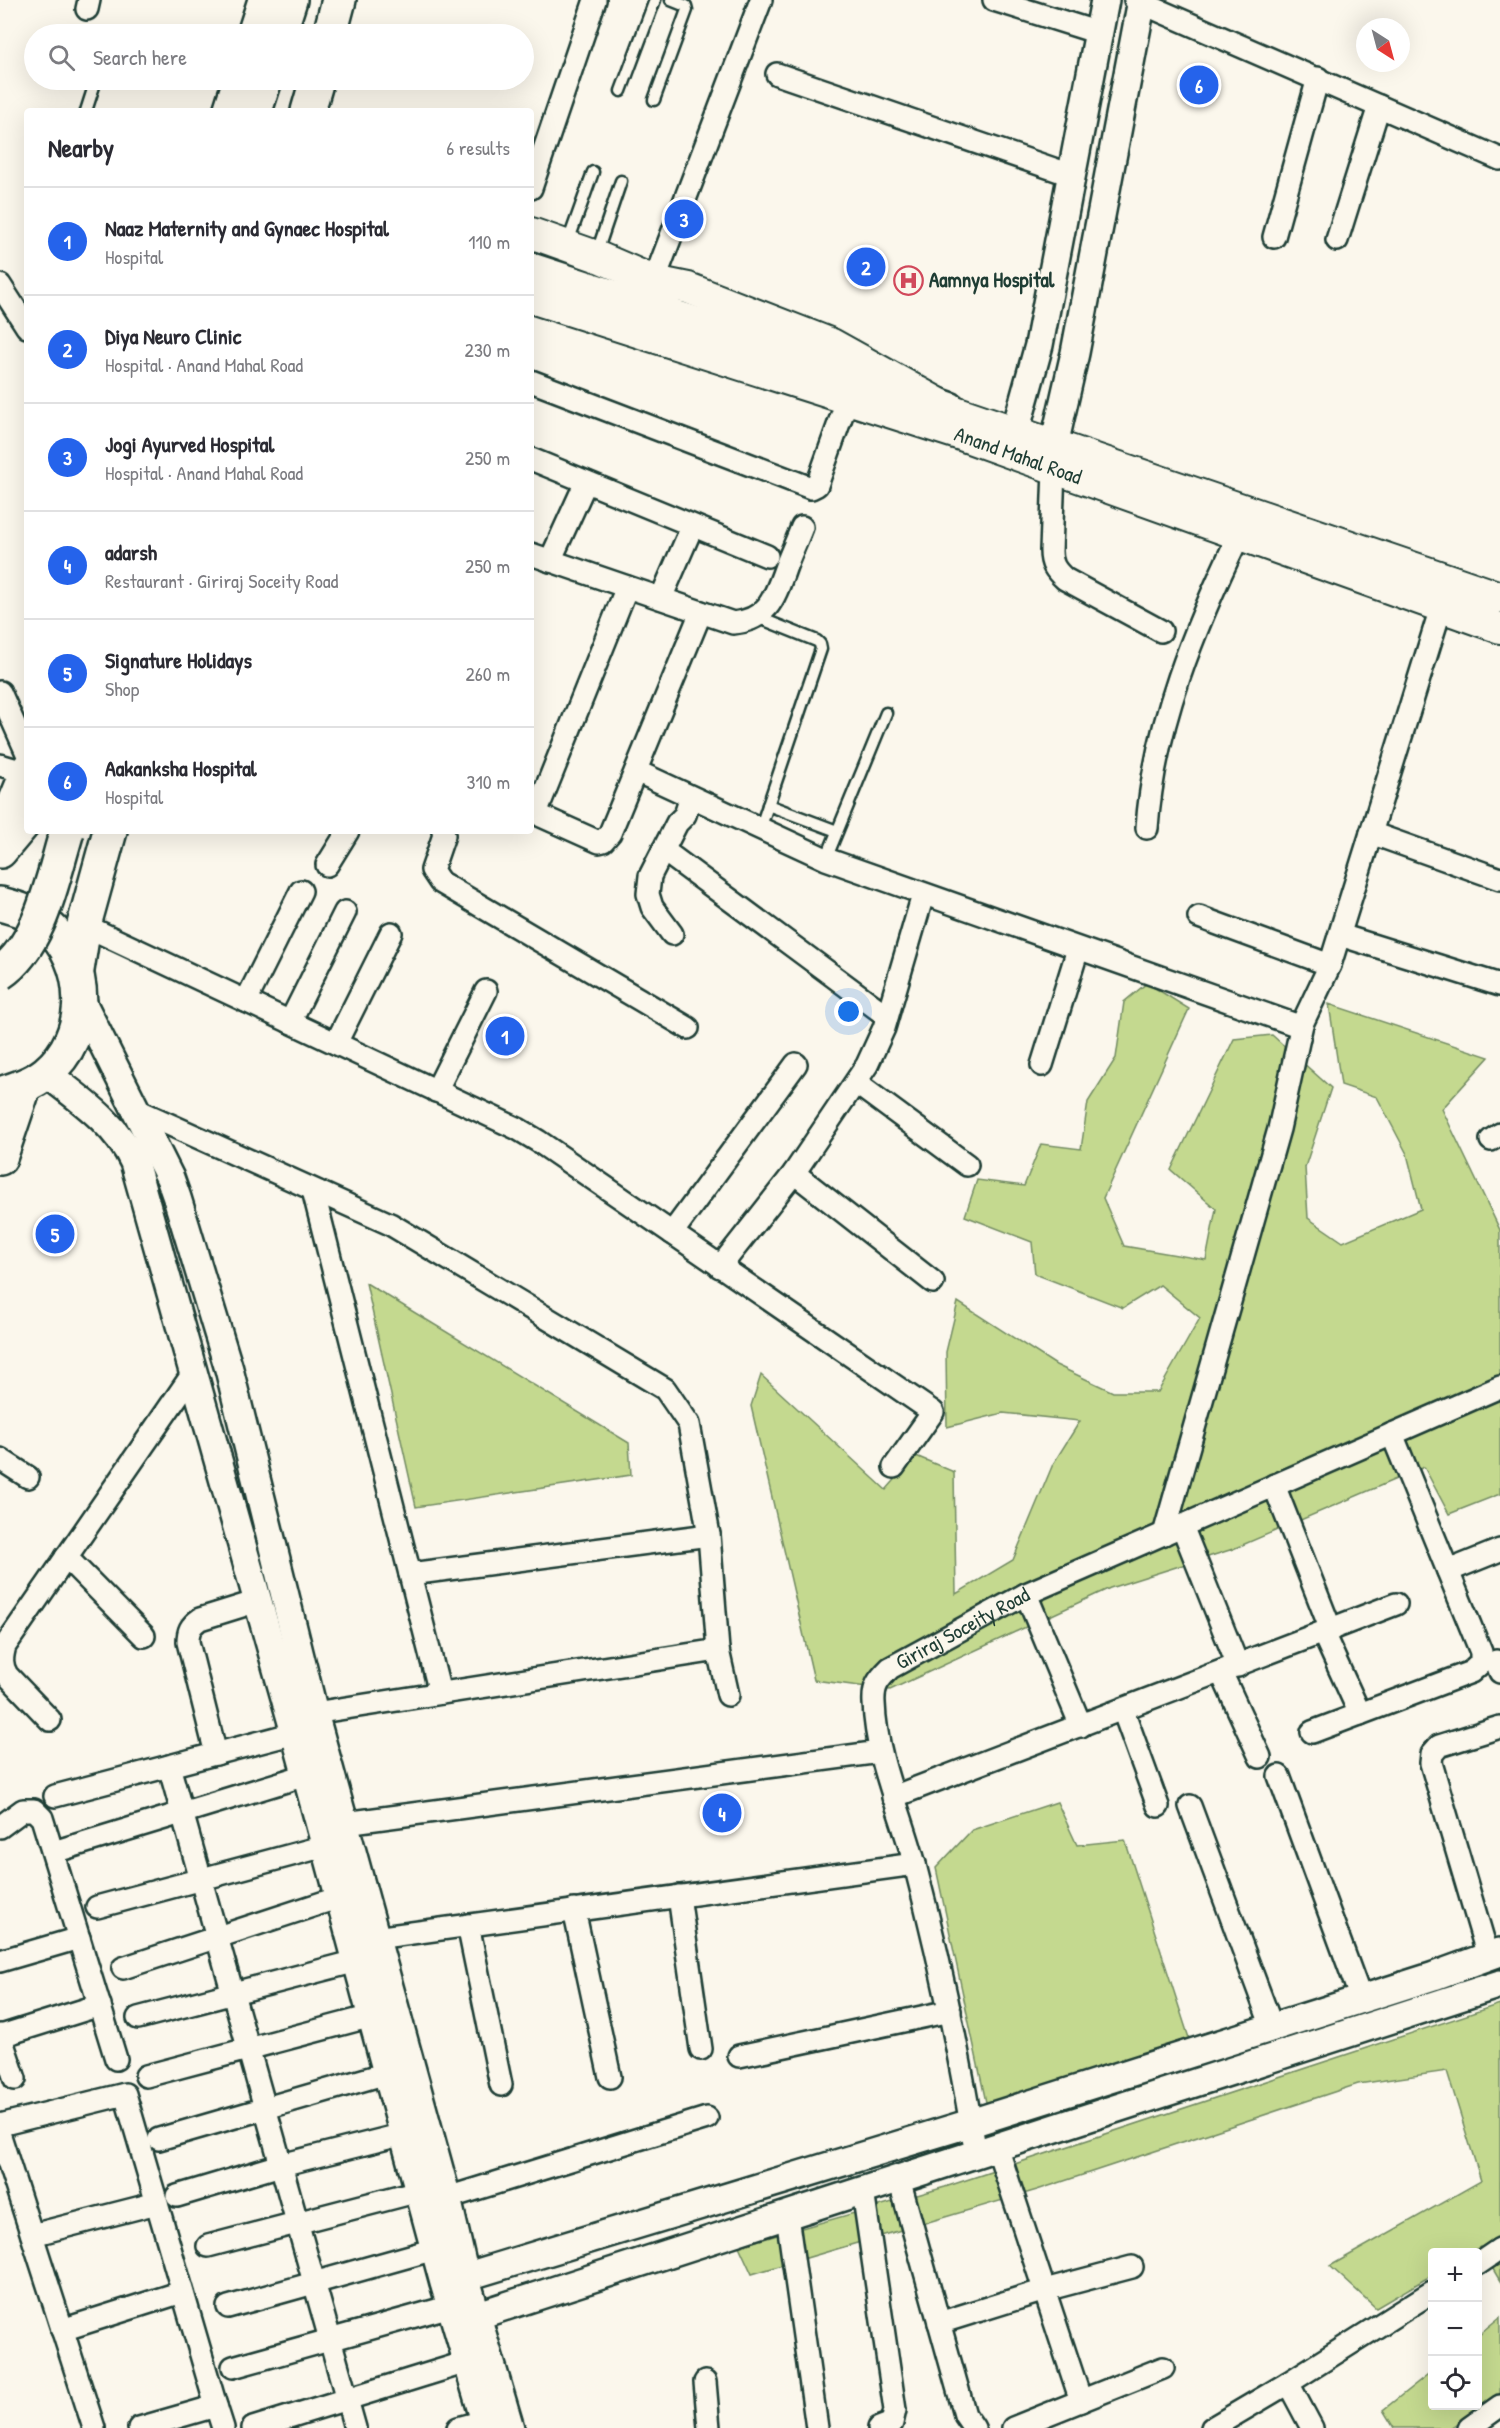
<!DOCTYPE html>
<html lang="en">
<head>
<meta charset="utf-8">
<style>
  :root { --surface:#fff; --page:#f7f7f7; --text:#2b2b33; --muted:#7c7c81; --line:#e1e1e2; --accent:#2563eb }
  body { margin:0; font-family:"Patrick Hand",sans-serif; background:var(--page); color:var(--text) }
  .controls { position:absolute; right:18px; bottom:18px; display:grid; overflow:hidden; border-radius:6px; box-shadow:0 6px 24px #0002 }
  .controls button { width:54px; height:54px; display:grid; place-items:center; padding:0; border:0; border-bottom:2px solid var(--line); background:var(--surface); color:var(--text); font:30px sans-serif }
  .compass { position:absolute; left:1356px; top:18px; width:54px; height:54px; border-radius:50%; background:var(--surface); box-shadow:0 6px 24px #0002; rotate:144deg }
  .you { position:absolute; left:849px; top:1012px; width:21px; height:21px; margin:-15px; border:4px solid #fff; border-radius:50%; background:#1a73e8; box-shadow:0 0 0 9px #1a73e833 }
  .badge { display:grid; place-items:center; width:39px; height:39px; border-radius:50%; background:var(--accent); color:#fff; font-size:20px; font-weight:700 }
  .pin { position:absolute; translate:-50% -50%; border:3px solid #fff; box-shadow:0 2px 6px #0006 }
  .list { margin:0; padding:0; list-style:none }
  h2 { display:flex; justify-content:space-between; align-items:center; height:78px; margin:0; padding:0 24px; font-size:26px }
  h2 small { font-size:20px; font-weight:400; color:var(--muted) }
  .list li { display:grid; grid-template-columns:39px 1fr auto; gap:18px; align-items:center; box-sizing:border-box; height:108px; padding:0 24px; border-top:2px solid var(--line) }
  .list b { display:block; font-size:22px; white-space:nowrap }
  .list p { margin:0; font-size:20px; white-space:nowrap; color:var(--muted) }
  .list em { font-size:20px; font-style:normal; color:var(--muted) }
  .icon { flex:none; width:33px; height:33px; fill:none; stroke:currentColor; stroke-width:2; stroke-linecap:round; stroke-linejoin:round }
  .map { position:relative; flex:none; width:1500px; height:2428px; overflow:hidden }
  .search { position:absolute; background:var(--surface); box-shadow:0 6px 24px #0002; left:24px; top:24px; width:510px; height:66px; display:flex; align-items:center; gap:15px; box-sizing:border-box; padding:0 21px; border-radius:33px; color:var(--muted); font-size:22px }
  .panel { position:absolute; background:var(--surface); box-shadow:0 6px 24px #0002; left:24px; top:108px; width:510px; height:726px; border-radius:6px }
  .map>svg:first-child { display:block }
</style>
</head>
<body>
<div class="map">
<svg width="1500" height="2428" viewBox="0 0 1500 2428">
  <rect width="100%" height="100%" fill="#fbf7ec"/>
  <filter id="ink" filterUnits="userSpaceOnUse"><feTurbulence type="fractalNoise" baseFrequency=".0167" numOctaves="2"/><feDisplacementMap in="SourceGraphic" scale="12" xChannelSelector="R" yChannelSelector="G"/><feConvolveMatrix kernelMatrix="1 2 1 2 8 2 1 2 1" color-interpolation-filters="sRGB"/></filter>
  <g filter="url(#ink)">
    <g fill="#c4d98f" stroke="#728b62" stroke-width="1.5">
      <path d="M1147 983 1189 1009 1103 1198 1124 1246 1206 1260 1216 1209 1171 1170 1234 1039 1272 1035 1331 1088 1305 1167 1308 1218 1343 1242 1421 1209 1407 1154 1377 1097 1341 1085 1329 1004 1489 1057 1442 1109 1500 1230V1494L1449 1514 1424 1467 1233 1549 1110 1588 890 1690 814 1680 751 1406 761 1375 886 1490 916 1456 954 1472 956 1594 1013 1560 1053 1464 1080 1421 1003 1413 947 1427 946 1352 958 1302 1056 1365 1113 1392H1158L1200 1318 1160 1285 1123 1308 1035 1274 1032 1242 965 1216 977 1180 1024 1186 1041 1144 1081 1149 1088 1102 1116 1058 1124 1002Z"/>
      <path d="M366 1283 629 1443 631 1475 416 1507Z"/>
      <path d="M1057 1802 1077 1845 1125 1840 1189 2038 987 2107 936 1868 972 1830Z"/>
      <path d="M1500 2004V2281L1480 2247 1470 2252H1432V2275L1376 2308 1330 2266 1481 2181 1447 2071 1358 2084 1037 2190 752 2274 739 2246 945 2187Z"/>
      <path d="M1500 2317V2394L1451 2428H1394L1383 2410 1432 2371V2406H1478V2335Z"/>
    </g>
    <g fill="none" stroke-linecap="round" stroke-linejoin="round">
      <defs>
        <g id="service">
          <path d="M621 91 655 0"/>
          <path d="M654 100 687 10 686 6 671 0"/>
          <path d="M86 111 96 80"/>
          <path d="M568 242 593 172"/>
          <path d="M596 255 621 181"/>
          <path d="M757 617 817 641 820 644 821 649 760 829"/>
          <path d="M768 805 837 831"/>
          <path d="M826 859 886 713"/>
        </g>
        <g id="minor">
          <path d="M994 0 1099 33"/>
          <path d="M1135 0 1500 159"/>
          <path d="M87 9 89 0"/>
          <path d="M777 74 1071 175"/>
          <path d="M531 188 595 0"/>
          <path d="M1274 237 1318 78"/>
          <path d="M1337 240 1379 106"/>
          <path d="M654 281 761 0"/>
          <path d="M0 285 27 327"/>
          <path d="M531 381 811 488 817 485 848 398"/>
          <path d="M531 459 767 556"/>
          <path d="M1054 469 1051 551C1051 564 1055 570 1065 579L1161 631"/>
          <path d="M531 554 733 623C769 620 775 596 786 566 791 553 797 540 802 527"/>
          <path d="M550 561 586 482"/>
          <path d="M627 587 538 808 541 816 599 842 603 841 610 833 701 612"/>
          <path d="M661 598 692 527"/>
          <path d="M0 692 27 753"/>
          <path d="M0 765 24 772"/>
          <path d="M636 771 826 859 1296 1025 1302 1024"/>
          <path d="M1147 828C1154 725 1195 627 1239 535"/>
          <path d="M443 831 444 835 432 870 440 882 688 1028"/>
          <path d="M1371 833 1500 879"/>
          <path d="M663 850 887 1016"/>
          <path d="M327 865 348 831"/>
          <path d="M1199 917 1330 965"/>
          <path d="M84 925 518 1129 538 1141 933 1412 894 1467"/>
          <path d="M672 934 652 907 648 894 650 876 677 823 685 815 691 797"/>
          <path d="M1340 935 1500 985"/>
          <path d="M246 1001 301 891"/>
          <path d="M290 1022 345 912"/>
          <path d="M336 1043 391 933"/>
          <path d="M1042 1065 1078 949"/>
          <path d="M856 1083 967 1165"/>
          <path d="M436 1091 486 991"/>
          <path d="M135 1109 390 1224 665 1389 689 1424 709 1535 718 1650 728 1695"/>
          <path d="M1491 1140 1500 1134"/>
          <path d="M794 1173 933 1282"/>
          <path d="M313 1190 440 1693"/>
          <path d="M672 1233 796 1064"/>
          <path d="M720 1267 794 1173 867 1065 884 1028 923 895"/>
          <path d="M0 1459 28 1477"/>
          <path d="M1274 1485 1331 1630"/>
          <path d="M1182 1526 1238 1666"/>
          <path d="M1164 1534 1279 1129 1302 1024 1330 965 1445 595"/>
          <path d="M66 1557 144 1636"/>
          <path d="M1448 1571 1500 1550"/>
          <path d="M410 1574 709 1535"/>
          <path d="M1026 1594 1081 1726"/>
          <path d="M1323 1633 1360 1714"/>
          <path d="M1496 1661 1500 1672"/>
          <path d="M1221 1672 1260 1757"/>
          <path d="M1123 1710 1158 1806"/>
          <path d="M314 1713 718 1650"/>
          <path d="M50 1720 7 1675C1 1665 2 1657 5 1646L194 1372"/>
          <path d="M1312 1732 1471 1672 1481 1663V1652L1392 1434"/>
          <path d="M216 1754 188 1642C188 1631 190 1626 200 1619L258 1601"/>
          <path d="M169 1766 355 2428"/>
          <path d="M1279 1776 1361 1999"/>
          <path d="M55 1796 295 1733"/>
          <path d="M893 1797 1396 1604"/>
          <path d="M1190 1806 1272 2027"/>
          <path d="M345 1823 880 1752"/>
          <path d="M0 1827 23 1810H34L42 1818 116 2059"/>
          <path d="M60 1850 306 1775"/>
          <path d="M679 1896 701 2049"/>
          <path d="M97 1907 325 1846"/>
          <path d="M574 1910 610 2077"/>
          <path d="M468 1925 501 2085"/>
          <path d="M375 1938 915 1864"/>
          <path d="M1488 1956 1431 1763 1432 1754 1439 1746 1500 1727"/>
          <path d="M0 1961 79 1938"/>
          <path d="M123 1968 340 1897"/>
          <path d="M138 2018 357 1961"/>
          <path d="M0 2035 15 2079"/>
          <path d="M1 2036 100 2005"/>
          <path d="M739 2056 950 2011"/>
          <path d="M146 2076 372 2016"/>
          <path d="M0 2125 125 2094 216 2406"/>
          <path d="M0 2136 94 2428"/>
          <path d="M159 2139 387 2073"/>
          <path d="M997 2147 1081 2401"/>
          <path id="s1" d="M976 2154C960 2057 940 1960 915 1865 901 1811 876 1760 874 1703 873 1686 878 1680 890 1668L1026 1594 1500 1387"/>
          <path d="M899 2179 965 2415 974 2428"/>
          <path d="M863 2191 895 2410 892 2423 879 2428"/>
          <path d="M177 2196 281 2165 404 2134"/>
          <path d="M447 2198 707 2118"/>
          <path d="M787 2216 817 2428"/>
          <path d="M32 2235 157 2203"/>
          <path d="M208 2246 419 2191"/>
          <path d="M1478 2264 1500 2249"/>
          <path d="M228 2307 435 2249"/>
          <path d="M939 2323 1045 2290 1132 2267"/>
          <path d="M62 2330 182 2292"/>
          <path d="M233 2367 451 2306"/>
          <path d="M705 2382 709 2428"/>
          <path d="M1288 2383 1432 2292"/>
          <path d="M139 2428 216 2406 223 2428"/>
          <path d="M253 2428 467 2362"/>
          <path d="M458 2428 485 2421"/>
          <path d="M1013 2428 1163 2368"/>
          <path d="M1212 2428 1288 2383 1312 2428"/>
          <path d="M1469 2428 1500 2406"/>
        </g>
        <g id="tertiary">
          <path d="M251 34 262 0"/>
          <path d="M227 111 237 80"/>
          <path d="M1015 432 1039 345 1105 0"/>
          <path d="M1054 445 1075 353 1142 0"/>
          <path d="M0 831 27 766"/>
          <path d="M81 1000 170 1178 177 1198 229 1369 314 1713 447 2198 465 2276 510 2428"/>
          <path d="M46 1073C79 1099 116 1123 134 1162L295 1733 444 2283 487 2428"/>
          <path d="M448 2282 971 2123 1434 1976 1500 1952"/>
          <path d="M460 2321 1500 1984"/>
        </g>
        <g id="secondary">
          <path d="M531 233 596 256 654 281 688 288 832 344 949 409 1500 597"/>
          <path id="s2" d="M531 298 958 434 1500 628"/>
        </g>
        <g id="primary">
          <path d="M0 904C16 908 33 913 46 924 90 962 92 1036 46 1073 32 1084 16 1089 0 1094"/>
          <path d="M0 1158 24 1087"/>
        </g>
        <g id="trunk">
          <path d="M279 34 290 0"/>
          <path d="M330 34 339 0"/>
          <path d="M255 111 265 80"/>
          <path d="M308 111 317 80"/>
          <path d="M531 270 858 377 949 409"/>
          <path d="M0 851 27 819"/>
          <path d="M77 970 84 925 110 831"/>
        </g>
      </defs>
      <use href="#service" stroke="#1f3d34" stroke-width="15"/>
      <use href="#minor" stroke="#1f3d34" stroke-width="26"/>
      <use href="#tertiary" stroke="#1f3d34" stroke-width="32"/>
      <use href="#secondary" stroke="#1f3d34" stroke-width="34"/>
      <use href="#primary" stroke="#1f3d34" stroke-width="38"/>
      <use href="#trunk" stroke="#1f3d34" stroke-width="38"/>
      <use href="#service" stroke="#fbf7ec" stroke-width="10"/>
      <use href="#minor" stroke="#fbf7ec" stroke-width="21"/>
      <use href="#tertiary" stroke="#fbf7ec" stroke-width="27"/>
      <use href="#secondary" stroke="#fbf7ec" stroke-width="30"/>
      <use href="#primary" stroke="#fbf7ec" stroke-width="33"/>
      <use href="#trunk" stroke="#fbf7ec" stroke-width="33"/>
      <defs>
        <path id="trunk-bridge" d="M0 973C41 946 53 876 67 831"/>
      </defs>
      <use href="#trunk-bridge" stroke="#1f3d34" stroke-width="38" stroke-linecap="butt"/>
      <use href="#trunk-bridge" stroke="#fbf7ec" stroke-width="33"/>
    </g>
  </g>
  <defs>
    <symbol id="hospital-ring" viewBox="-11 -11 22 22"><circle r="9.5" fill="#fbf7ec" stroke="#d1495b" stroke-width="1.5"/><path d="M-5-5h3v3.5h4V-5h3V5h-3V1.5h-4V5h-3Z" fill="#d1495b"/></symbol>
  </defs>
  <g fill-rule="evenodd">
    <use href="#hospital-ring" x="892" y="264" width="33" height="33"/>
  </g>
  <g text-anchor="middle" stroke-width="4.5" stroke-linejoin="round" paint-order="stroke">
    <g font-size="21" font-weight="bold" fill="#1f3d34" stroke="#fbf7ec" text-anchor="start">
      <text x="929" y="287">Aamnya Hospital</text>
    </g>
    <g font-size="21" fill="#1f3d34" stroke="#fbf7ec">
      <text dy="7" stroke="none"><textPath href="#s2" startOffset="512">Anand Mahal Road</textPath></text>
      <text dy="7" stroke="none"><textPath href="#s1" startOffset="586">Giriraj Soceity Road</textPath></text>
    </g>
  </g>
</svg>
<div class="controls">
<button>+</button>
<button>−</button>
<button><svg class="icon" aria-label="locate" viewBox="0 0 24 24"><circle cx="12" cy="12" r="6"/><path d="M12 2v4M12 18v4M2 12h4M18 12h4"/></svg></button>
</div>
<svg class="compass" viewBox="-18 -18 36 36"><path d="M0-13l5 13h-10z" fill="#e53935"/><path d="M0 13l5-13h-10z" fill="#7c7c81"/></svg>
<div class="you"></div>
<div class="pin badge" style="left:505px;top:1036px">1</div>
<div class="pin badge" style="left:866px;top:267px">2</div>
<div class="pin badge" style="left:684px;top:219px">3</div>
<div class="pin badge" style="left:722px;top:1813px">4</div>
<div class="pin badge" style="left:55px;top:1234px">5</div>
<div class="pin badge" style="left:1199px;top:85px">6</div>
<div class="search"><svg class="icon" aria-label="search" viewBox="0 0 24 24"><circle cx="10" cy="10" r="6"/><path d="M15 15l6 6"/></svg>Search here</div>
<section class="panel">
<h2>Nearby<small>6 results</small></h2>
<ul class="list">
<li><span class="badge">1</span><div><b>Naaz Maternity and Gynaec Hospital</b><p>Hospital</p></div><em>110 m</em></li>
<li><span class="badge">2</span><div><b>Diya Neuro Clinic</b><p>Hospital · Anand Mahal Road</p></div><em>230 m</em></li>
<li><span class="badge">3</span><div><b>Jogi Ayurved Hospital</b><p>Hospital · Anand Mahal Road</p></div><em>250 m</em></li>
<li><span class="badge">4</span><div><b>adarsh</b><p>Restaurant · Giriraj Soceity Road</p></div><em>250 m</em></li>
<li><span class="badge">5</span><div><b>Signature Holidays</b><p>Shop</p></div><em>260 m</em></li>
<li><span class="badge">6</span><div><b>Aakanksha Hospital</b><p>Hospital</p></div><em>310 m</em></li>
</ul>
</section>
</div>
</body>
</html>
